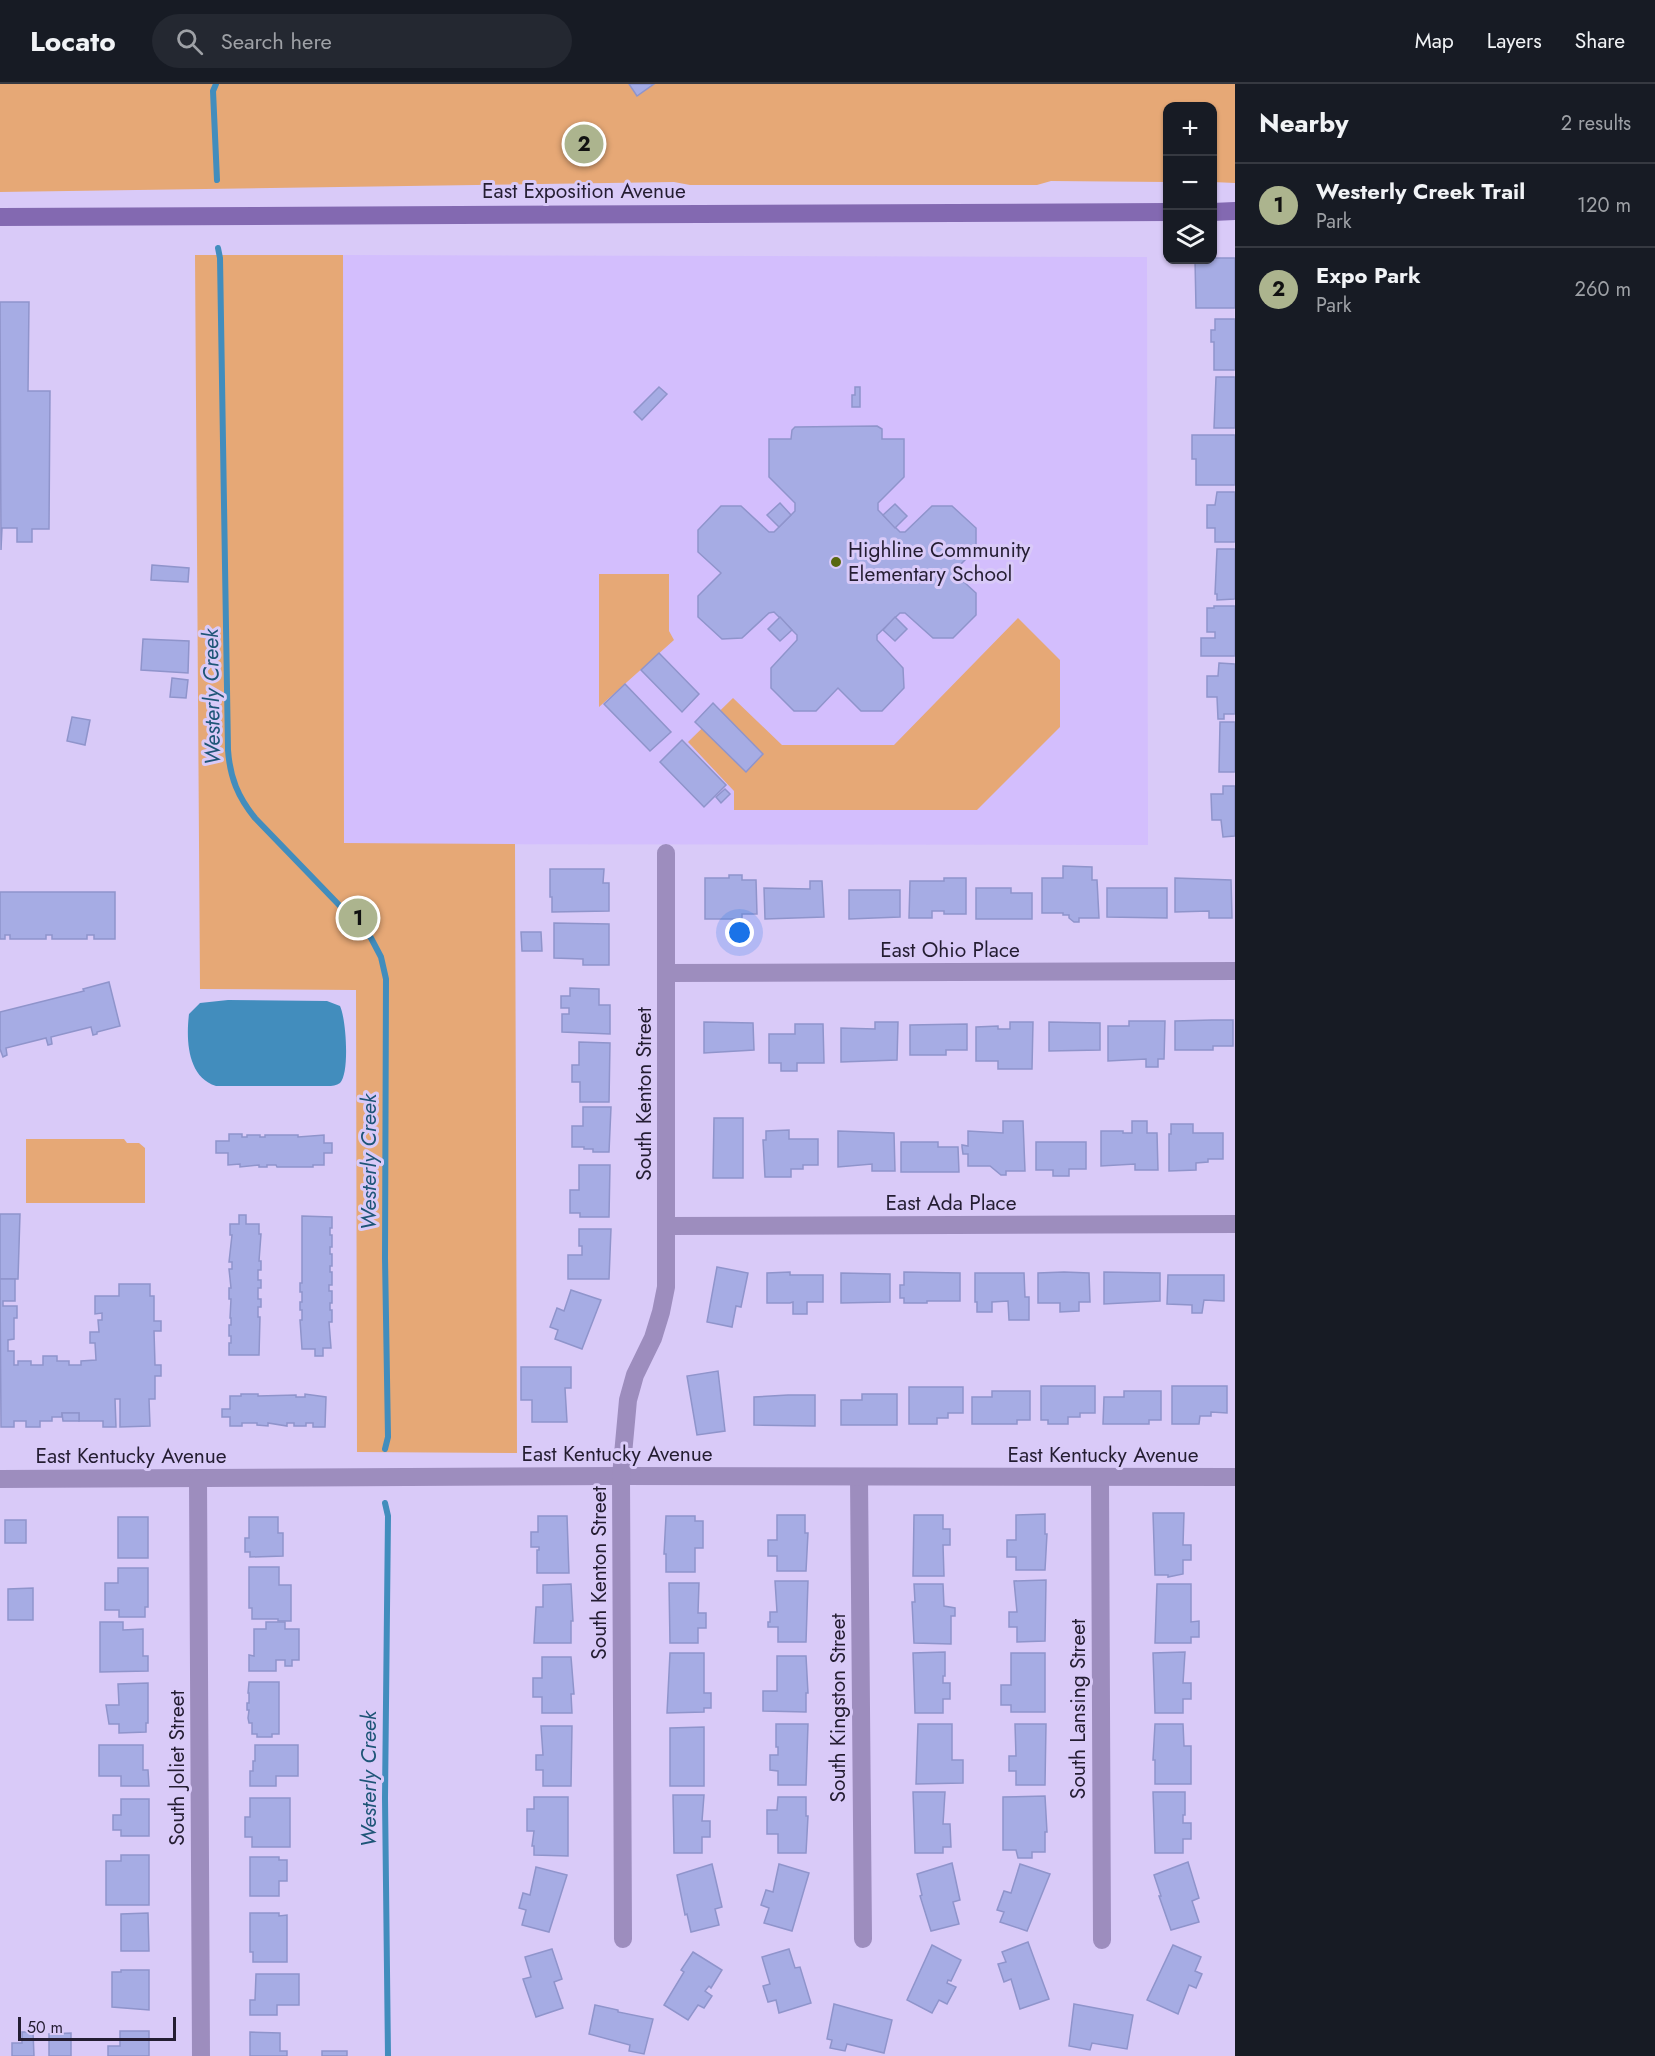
<!DOCTYPE html>
<html lang="en">
<head>
<meta charset="utf-8">
<style>
  :root { --surface:#171b24; --page:#242831; --text:#f1f3f6; --muted:#9ea1a6; --line:#363941; --accent:#acb48e }
  body { margin:0; font-family:Jost,sans-serif; background:var(--page); color:var(--text) }
  .controls { position:absolute; right:18px; top:18px; display:grid; overflow:hidden; border-radius:12px; box-shadow:0 2px 4px #0004 }
  .controls button { width:54px; height:54px; display:grid; place-items:center; padding:0; border:0; border-bottom:2px solid var(--line); background:var(--surface); color:var(--text); font:30px sans-serif }
  .scale { position:absolute; left:18px; bottom:15px; width:158px; box-sizing:border-box; padding-left:6px; border:3px solid #241d32; border-top:0; font-size:16px; line-height:21px; white-space:nowrap; color:#241d32; -webkit-text-stroke:4px #d9caf8; paint-order:stroke }
  .you { position:absolute; left:740px; top:849px; width:21px; height:21px; margin:-15px; border:4px solid #fff; border-radius:50%; background:#1a73e8; box-shadow:0 0 0 9px #1a73e833 }
  .badge { display:grid; place-items:center; width:39px; height:39px; border-radius:50%; background:var(--accent); color:#111; font-size:20px; font-weight:700 }
  .pin { position:absolute; translate:-50% -50%; border:3px solid #fff; box-shadow:0 2px 6px #0006 }
  .list { margin:0; padding:0; list-style:none }
  h2 { display:flex; justify-content:space-between; align-items:center; height:78px; margin:0; padding:0 24px; font-size:26px }
  h2 small { font-size:20px; font-weight:400; color:var(--muted) }
  .list li { display:grid; grid-template-columns:39px 1fr auto; gap:18px; align-items:center; box-sizing:border-box; height:84px; padding:0 24px; border-top:2px solid var(--line) }
  .list b { display:block; font-size:22px; white-space:nowrap }
  .list p { margin:0; font-size:20px; white-space:nowrap; color:var(--muted) }
  .list em { font-size:20px; font-style:normal; color:var(--muted) }
  .icon { flex:none; width:33px; height:33px; fill:none; stroke:currentColor; stroke-width:2; stroke-linecap:round; stroke-linejoin:round }
  .map { position:relative; flex:none; width:1235px; height:1972px; overflow:hidden }
  header { display:flex; align-items:center; gap:36px; box-sizing:border-box; height:84px; padding:0 30px; background:var(--surface); border-bottom:2px solid var(--line) }
  header strong { font-size:28px }
  nav { display:flex; gap:33px; margin-inline-start:auto; font-size:21px }
  .search { width:420px; height:54px; background:var(--page); display:flex; align-items:center; gap:15px; box-sizing:border-box; padding:0 21px; border-radius:33px; color:var(--muted); font-size:22px }
  main { display:flex }
  aside { flex:1; background:var(--surface) }
  .map>svg:first-child { display:block }
</style>
</head>
<body>
<header>
<strong>Locato</strong>
<div class="search"><svg class="icon" aria-label="search" viewBox="0 0 24 24"><circle cx="10" cy="10" r="6"/><path d="M15 15l6 6"/></svg>Search here</div>
<nav><a>Map</a><a>Layers</a><a>Share</a></nav>
</header>
<main>
<div class="map">
<svg width="1235" height="1972" viewBox="0 0 1235 1972">
  <rect width="100%" height="100%" fill="#d9caf8"/>
  <path fill="#d3befd" d="M343 171 1147 173 1148 761 344 760Z"/>
  <g fill="#e6a876">
    <path d="M0 0H1235V99L1213 98 1212 22H1168L1167 98 1051 97 1037 101H690L674 98 0 108Z"/>
    <path d="M195 171H343L344 759 515 760 517 1369 357 1368 356 906 200 905Z"/>
    <path d="M599 490H669V547L674 556 599 623Z"/>
    <path d="M1018 534 1060 576V643L977 726H734V707L688 658 733 614 782 661H894Z"/>
    <path d="M26 1055H124L127 1059H139L145 1064V1119H26Z"/>
  </g>
  <path fill="#428dbd" d="M228 916 327 917 340 922C346 934 350 989 340 999 335 1003 327 1002 321 1002H216C187 993 186 955 189 930L200 919Z"/>
  <g fill="none" stroke-linecap="round" stroke-linejoin="round">
    <g stroke="#428dbd" stroke-width="6">
      <path d="M216 0 213 7 217 96"/>
      <path d="M218 164 220 174 228 666C230 694 238 713 255 734L371 854 381 873 386 895 385 1174 388 1353 385 1365"/>
      <path d="M385 1419 388 1432 385 1714 388 1972"/>
    </g>
  </g>
  <g fill="#a6ace4" stroke="#8f94cb" stroke-width="1.5">
    <path d="M629 0H654L637 12Z"/>
    <path d="M1212 174H1235V224H1196L1195 176H1212Z"/>
    <path d="M0 218H29L28 307H50L49 445H32V458H17V444H2L1 466Z"/>
    <path d="M1215 235H1235V286H1214V258H1211V246H1215Z"/>
    <path d="M1216 293H1235V344H1214Z"/>
    <path d="M659 303 667 310 642 336 634 328Z"/>
    <path d="M855 303H860V323H852V311H855Z"/>
    <path d="M877 342 882 345V355H904V393L878 419V426L900 448H905L932 422H952L976 444V465L953 488 976 509V531L953 554H933L905 529H900L877 551V556L903 584 904 604 882 627H861L838 604 816 627H794L771 604V584L797 556V551L774 528 769 529 742 554 722 555 698 533V512L721 489 698 468V446L721 422H741L769 448H774L795 427V419L769 393V355H791L792 346 795 343Z"/>
    <path d="M1192 351H1235V401H1196V375H1192Z"/>
    <path d="M1217 408H1235V458H1215V444H1207V421H1215Z"/>
    <path d="M780 419 791 431 779 443 767 431Z"/>
    <path d="M895 420 907 432 895 444 883 431Z"/>
    <path d="M1217 465H1235V515L1217 516V510H1215Z"/>
    <path d="M152 481 189 484 188 498 151 496Z"/>
    <path d="M1214 522H1235V572H1201V554H1215V548H1207V524H1214Z"/>
    <path d="M780 533 792 546 780 557 768 545Z"/>
    <path d="M895 533 907 545 895 557 883 546Z"/>
    <path d="M143 555 189 557 188 589 141 586Z"/>
    <path d="M659 569 699 610 682 628 641 586Z"/>
    <path d="M1219 579 1235 580V630H1224V635H1218L1217 613H1207V592H1218Z"/>
    <path d="M172 594 188 596 186 614 170 613Z"/>
    <path d="M625 600 671 648 650 667 604 620Z"/>
    <path d="M713 619 763 670 746 688 695 638Z"/>
    <path d="M72 633 90 636 85 661 67 657Z"/>
    <path d="M1220 638H1235V688H1219Z"/>
    <path d="M682 656 726 701 704 723 660 678Z"/>
    <path d="M1223 702H1235V752L1223 753 1221 736H1212L1211 710H1223Z"/>
    <path d="M725 705 730 710 721 719 716 713Z"/>
    <path d="M1063 782 1092 783V796H1097L1099 834H1079V838H1074L1069 834V831H1063V829H1042V794H1063Z"/>
    <path d="M550 785H604L603 799H609V827L552 828V813H550Z"/>
    <path d="M729 791H742V796H756L757 830H742V835H705V794H729Z"/>
    <path d="M944 794H966V830H944V827H932V834H909L910 797H944Z"/>
    <path d="M1175 794 1231 796 1232 834H1209V827L1175 828Z"/>
    <path d="M810 797H822L824 833 765 835 764 804 810 805Z"/>
    <path d="M976 804H1011V809H1032V835H976Z"/>
    <path d="M1107 804H1167V834L1107 833Z"/>
    <path d="M849 806H900V833L849 835Z"/>
    <path d="M0 808H115V855H94V851H87V855H52V851H46V855H10V851H5V855H0Z"/>
    <path d="M554 839 609 840V881H583V875L554 874Z"/>
    <path d="M521 848H541L542 867H522Z"/>
    <path d="M109 898 120 942 97 948V950L93 951 91 943 51 953 52 960 48 961 46 954 6 964 7 971 3 973 0 965V928L84 907 83 905Z"/>
    <path d="M570 904 599 905V921H610V950L562 948V930H569V924H561V912H570Z"/>
    <path d="M1212 936H1233V962H1213V966H1175V937Z"/>
    <path d="M1129 937H1165L1164 975H1158V983H1146V975L1108 977V942H1129Z"/>
    <path d="M704 938 753 939 754 966 704 969Z"/>
    <path d="M875 938H898L897 976 841 978V944L875 945Z"/>
    <path d="M1010 938H1033L1032 985H998V977H976V943L998 942V945H1010Z"/>
    <path d="M1049 938 1100 939V966L1049 967Z"/>
    <path d="M795 940H823L824 979H797V987H781V979H769V950H795Z"/>
    <path d="M967 940V966H946V971H910V941Z"/>
    <path d="M579 958 610 959 609 1018H580V998H572V981H579Z"/>
    <path d="M583 1023H611L609 1068H593V1065H584V1063H572V1042H583Z"/>
    <path d="M714 1034H743V1094H713Z"/>
    <path d="M1003 1037H1023L1025 1087H1006V1091H1001L990 1082H968V1070H963L962 1063V1061L968 1062V1047L1003 1049Z"/>
    <path d="M1132 1037H1147V1049H1157L1158 1086H1135V1080L1101 1082V1047H1123V1049H1132Z"/>
    <path d="M1171 1040H1193V1049H1223V1075H1208V1078L1196 1079V1086L1169 1087V1050H1171Z"/>
    <path d="M789 1046V1055H818V1081H803V1085H791V1093H765L763 1056H766V1047Z"/>
    <path d="M838 1047 894 1049 895 1087H872V1080L838 1083Z"/>
    <path d="M229 1050H242V1053H247V1051H260V1053H265V1051H298V1053L324 1051V1059H332V1069H324V1081H313V1083H277L276 1081H267V1083H259V1081L240 1083V1080L228 1081V1069H216V1057H229Z"/>
    <path d="M901 1058H938V1063H958L959 1088H901Z"/>
    <path d="M1036 1058H1086V1085H1069V1092H1053V1086H1036Z"/>
    <path d="M579 1081H610L609 1133H580V1129H570V1106H579Z"/>
    <path d="M0 1130H20L18 1195H0Z"/>
    <path d="M239 1131H246V1140H259V1150H261L259 1177H261V1186H258V1196H261V1204H258V1215H261V1223H258V1233H260L259 1271H229V1259H231V1252H229V1241H231V1234H230L231 1215H229V1204H231L229 1185H232V1178H229L232 1151H230V1140H239Z"/>
    <path d="M302 1132 332 1133V1144H330V1151H332V1163H330V1170H332V1182H330V1188H332V1201H329V1207H332V1219H330V1226H332V1238H329L331 1264H323V1272H315V1265H302L300 1236H302V1226H300V1218H302V1208H300V1199H302Z"/>
    <path d="M579 1145H611L609 1195H568V1171H582V1162H579Z"/>
    <path d="M717 1183 748 1189 741 1223 736 1222 732 1243 707 1238Z"/>
    <path d="M790 1188V1191H823V1218H807V1230H793V1218L790 1219H767V1189Z"/>
    <path d="M904 1188 960 1189V1217H927V1219H904V1214H900V1201H904Z"/>
    <path d="M1064 1188 1089 1189 1090 1218H1079V1227L1060 1228V1219H1038V1189Z"/>
    <path d="M1104 1188 1160 1189V1217L1104 1220Z"/>
    <path d="M841 1189 890 1190V1218L841 1219Z"/>
    <path d="M975 1189H1024L1025 1213H1029V1236H1009L1008 1217 992 1218V1228H977V1218H975Z"/>
    <path d="M1168 1191H1224V1217L1204 1216 1202 1229H1192V1221L1167 1220Z"/>
    <path d="M0 1195H15V1217H3V1222H17V1234H14V1255L8 1256V1267H14V1281H18V1277H31V1281H43V1272H57V1277H69V1281H81V1277L96 1276 95 1259H90V1248H99L98 1236H102V1229L95 1230V1212H119V1200H150V1212H154V1237H161V1247H154L155 1281H161V1292H155V1315H149L150 1342 120 1343V1315H115L116 1343H103V1337H79V1329H62V1333H52V1337H40V1343H26V1337H14V1343H1Z"/>
    <path d="M571 1206 601 1216 582 1265 555 1255 558 1246 550 1243 557 1224 564 1227Z"/>
    <path d="M521 1283H571V1304H565L567 1338H532V1316H521Z"/>
    <path d="M718 1287 725 1347 697 1351 687 1292Z"/>
    <path d="M1041 1302H1095V1329H1080V1333H1068V1340H1048V1336H1041Z"/>
    <path d="M1172 1302H1227V1329L1211 1328V1332H1200L1199 1340H1172Z"/>
    <path d="M909 1303H963V1329H948V1334H937V1340H909Z"/>
    <path d="M992 1307H1030V1336H1017V1340H972V1313H992Z"/>
    <path d="M1124 1307H1161V1336H1149V1340H1103L1104 1313H1124Z"/>
    <path d="M241 1310H258V1312L296 1311V1313H305V1310L326 1313 325 1343H313V1339H306V1342H294V1339H287V1342L268 1339V1342L257 1341V1339H242V1342H230V1333H222V1325H230V1312H241Z"/>
    <path d="M862 1310H897V1341H841V1316H862Z"/>
    <path d="M788 1311H815V1342L754 1341V1313Z"/>
    <path d="M62 1329H79V1337H63Z"/>
    <path d="M1153 1429H1184L1183 1461H1191V1476H1183V1490L1168 1493V1491H1155Z"/>
    <path d="M1045 1430V1450H1047L1045 1486H1016V1473H1007V1456H1016V1431Z"/>
    <path d="M777 1431H805V1449H808L806 1487H777V1472H768V1456H777Z"/>
    <path d="M914 1431H943V1445H950V1461H943L944 1492H913Z"/>
    <path d="M538 1432H567L569 1489H537V1466H539V1463H531V1448H538Z"/>
    <path d="M666 1432H695V1437H703V1464H695V1488H666V1470H664Z"/>
    <rect x="118" y="1433" width="30" height="41"/>
    <path d="M249 1433H278V1449H283V1472L250 1473V1468H245V1454H249Z"/>
    <rect x="5" y="1436" width="21" height="23"/>
    <path d="M249 1483H279V1501H291V1537H278V1535H252V1524H249Z"/>
    <path d="M118 1484H148V1523H145V1533H119V1526H105V1499H118Z"/>
    <path d="M1046 1496 1045 1557 1017 1558V1543H1009V1528H1017L1014 1497Z"/>
    <path d="M775 1497H808L806 1558H778V1543H768V1538H770V1528H777Z"/>
    <path d="M669 1499H699L698 1529H706V1544H698V1559H670Z"/>
    <path d="M571 1500 573 1537H571V1559H534L536 1523H543V1501Z"/>
    <path d="M914 1500H943L944 1522 955 1524V1532H951V1560L914 1559 912 1518H915Z"/>
    <path d="M1157 1500H1191V1538L1199 1537V1553H1191V1559H1155Z"/>
    <path d="M33 1504V1536H8V1505Z"/>
    <path d="M100 1538H123V1546L143 1545V1572H148V1587L100 1588Z"/>
    <path d="M266 1538H285V1545H299V1576H292V1582H285V1576H276V1587H249V1571L254 1572V1545H266Z"/>
    <path d="M945 1568V1592H943V1599H950V1615H943V1629H915L913 1569Z"/>
    <path d="M1185 1568 1183 1599H1191V1615H1183V1629H1155L1153 1569Z"/>
    <path d="M670 1569H704V1609H711V1624H704V1628L667 1629Z"/>
    <path d="M1011 1569H1045V1628H1011V1621H1001V1601H1011Z"/>
    <path d="M777 1572H806L808 1609H806V1628L763 1627V1607H777Z"/>
    <path d="M542 1573H571L574 1610H571L572 1629H542V1613H533V1594H542Z"/>
    <path d="M249 1598H279V1650H272V1653H257V1650H252V1639H249L248 1634 249 1626H247V1619H249V1609H248Z"/>
    <path d="M148 1599V1639H146V1648L119 1649V1640H109L106 1621H119L118 1600Z"/>
    <path d="M776 1640H808L806 1701H778V1687L770 1686V1671H778V1663H776Z"/>
    <path d="M918 1640H952V1676H963V1699L916 1700Z"/>
    <path d="M1015 1640H1046L1045 1701H1016V1687H1009V1672H1016Z"/>
    <path d="M1155 1640H1183L1184 1662H1191V1700H1155V1676H1153Z"/>
    <path d="M541 1642H572L571 1702H543V1686H536V1671H543Z"/>
    <path d="M704 1643V1702H670V1644Z"/>
    <path d="M99 1661H143V1686H148L149 1702H121V1692H99Z"/>
    <path d="M255 1661H298V1692H276V1702H250V1687H253V1677H255Z"/>
    <path d="M913 1708H945L943 1740H950L951 1763H943V1769H915Z"/>
    <path d="M1153 1708H1185V1731H1183V1739H1191V1755H1183V1769H1155Z"/>
    <path d="M673 1711H704L702 1737H710V1753H702V1769H674Z"/>
    <path d="M1045 1712 1047 1748H1045V1768H1032V1774H1018L1016 1766H1003V1713Z"/>
    <path d="M534 1713H568V1772L534 1771V1762H532L534 1747H527V1725H534Z"/>
    <path d="M778 1713H806V1732H808L806 1769H778V1750H767V1726H777Z"/>
    <path d="M250 1714H290V1763H252V1753H245V1733H250Z"/>
    <path d="M121 1715H149V1752H121V1746H113V1731H121Z"/>
    <path d="M121 1771H149V1821H106V1777H121Z"/>
    <path d="M250 1773H279V1776H287V1797H279V1812H250Z"/>
    <path d="M1188 1778 1199 1814 1192 1817 1199 1838 1171 1846 1159 1812H1161L1154 1791Z"/>
    <path d="M952 1779 960 1816 953 1818 959 1840 931 1847 920 1812 922 1811 917 1790Z"/>
    <path d="M712 1780 722 1823 715 1825 719 1841 691 1848 687 1830 685 1831 677 1791Z"/>
    <path d="M779 1780 809 1789 792 1847 764 1839 769 1824 761 1821 766 1806 773 1808Z"/>
    <path d="M1020 1780 1050 1790 1027 1847 1000 1838 1004 1828 997 1826 1004 1807 1011 1809Z"/>
    <path d="M536 1783 567 1791 549 1848 522 1841 526 1826 519 1824 523 1809 530 1811Z"/>
    <path d="M148 1829 149 1867H121V1830Z"/>
    <path d="M250 1829H279V1832L287 1831V1878H253V1868H250Z"/>
    <path d="M1028 1858 1049 1915 1020 1925 1011 1895 1004 1898 998 1880 1006 1878 1002 1868Z"/>
    <path d="M932 1861 961 1876 951 1897 948 1896 947 1899 956 1903 947 1920 939 1916 932 1929 907 1916Z"/>
    <path d="M1173 1861 1201 1873 1195 1887 1202 1890 1196 1904 1189 1901 1178 1930 1147 1916Z"/>
    <path d="M552 1865 562 1895 554 1898 563 1924 536 1933 523 1895 531 1893 525 1873Z"/>
    <path d="M789 1865 795 1884 800 1883 811 1919 779 1929 776 1916 768 1918 763 1902 770 1900 762 1873Z"/>
    <path d="M693 1868 722 1886 711 1904 709 1902 705 1907 712 1912 704 1924 698 1921 688 1936 664 1921 684 1888 681 1886Z"/>
    <path d="M121 1886H149V1926L112 1923V1888H121Z"/>
    <path d="M256 1890H299V1921H277V1931H250V1916H255Z"/>
    <path d="M834 1920 892 1936 884 1969 847 1960 845 1967 830 1964 832 1956 827 1955Z"/>
    <path d="M1074 1920 1133 1931 1127 1965 1092 1959 1090 1966 1069 1962Z"/>
    <path d="M595 1921 618 1926V1928L653 1935 644 1970 629 1967 630 1961 589 1950Z"/>
    <path d="M120 1947H149V1972H108V1962H120Z"/>
    <path d="M22 1948H33L34 1972H12V1959H22Z"/>
    <path d="M250 1948 280 1949V1967H287V1972H250Z"/>
    <path d="M71 1949V1972H49V1950Z"/>
    <rect x="322" y="1967" width="25" height="5"/>
  </g>
  <g fill="none" stroke-linecap="round" stroke-linejoin="round">
    <g stroke="#9d8dbe" stroke-width="18">
      <path d="M666 889 1235 887"/>
      <path d="M667 1142 1235 1140"/>
      <path d="M859 1393 863 1855"/>
      <path d="M1100 1394 1102 1856"/>
      <path d="M0 1395 621 1392 1235 1393"/>
      <path d="M198 1395 201 1972"/>
      <path d="M623 1855 621 1392 628 1316 635 1291 653 1254 661 1228 666 1203V769"/>
    </g>
    <g stroke="#8369b1" stroke-width="18">
      <path d="M1212 128 1235 127"/>
      <path d="M0 133 1168 128"/>
    </g>
  </g>
  <circle fill="#58670f" stroke="#d9caf8" stroke-width="2" cx="836" cy="478" r="6"/>
  <g text-anchor="middle" stroke-width="6" stroke-linejoin="round" paint-order="stroke">
    <g font-size="21" fill="#241d32" stroke="#d9caf8">
      <text x="584" y="114">East Exposition Avenue</text>
      <text x="950" y="873">East Ohio Place</text>
      <text transform="translate(644 1010) rotate(-90)" y="7">South Kenton Street</text>
      <text x="951" y="1126">East Ada Place</text>
      <text x="617" y="1377">East Kentucky Avenue</text>
      <text x="1103" y="1378">East Kentucky Avenue</text>
      <text x="131" y="1379">East Kentucky Avenue</text>
      <text transform="translate(599 1489) rotate(-90)" y="7">South Kenton Street</text>
      <text transform="translate(838 1624) rotate(-90)" y="7">South Kingston Street</text>
      <text transform="translate(1078 1625) rotate(-90)" y="7">South Lansing Street</text>
      <text transform="translate(177 1684) rotate(-90)" y="7">South Joliet Street</text>
    </g>
    <g font-size="21" fill="#241d32" stroke="#d9caf8" text-anchor="start">
      <text x="848" y="473">Highline Community<tspan x="848" dy="24">Elementary School</tspan></text>
    </g>
    <g font-size="22" font-style="italic" fill="#1e5577" stroke="#d9caf8">
      <text transform="translate(211 613) rotate(-91)" y="8">Westerly Creek</text>
      <text transform="translate(368 1078) rotate(-90)" y="8">Westerly Creek</text>
      <text transform="translate(368 1695) rotate(-90)" y="8">Westerly Creek</text>
    </g>
  </g>
</svg>
<div class="controls">
<button>+</button>
<button>−</button>
<button><svg class="icon" aria-label="layers" viewBox="0 0 24 24"><path d="M12 4l9 5-9 5-9-5zM3 14l9 5 9-5"/></svg></button>
</div>
<div class="scale">50 m</div>
<div class="you"></div>
<div class="pin badge" style="left:358px;top:834px">1</div>
<div class="pin badge" style="left:584px;top:60px">2</div>
</div>
<aside>
<h2>Nearby<small>2 results</small></h2>
<ul class="list">
<li><span class="badge">1</span><div><b>Westerly Creek Trail</b><p>Park</p></div><em>120 m</em></li>
<li><span class="badge">2</span><div><b>Expo Park</b><p>Park</p></div><em>260 m</em></li>
</ul>
</aside>
</main>
</body>
</html>
